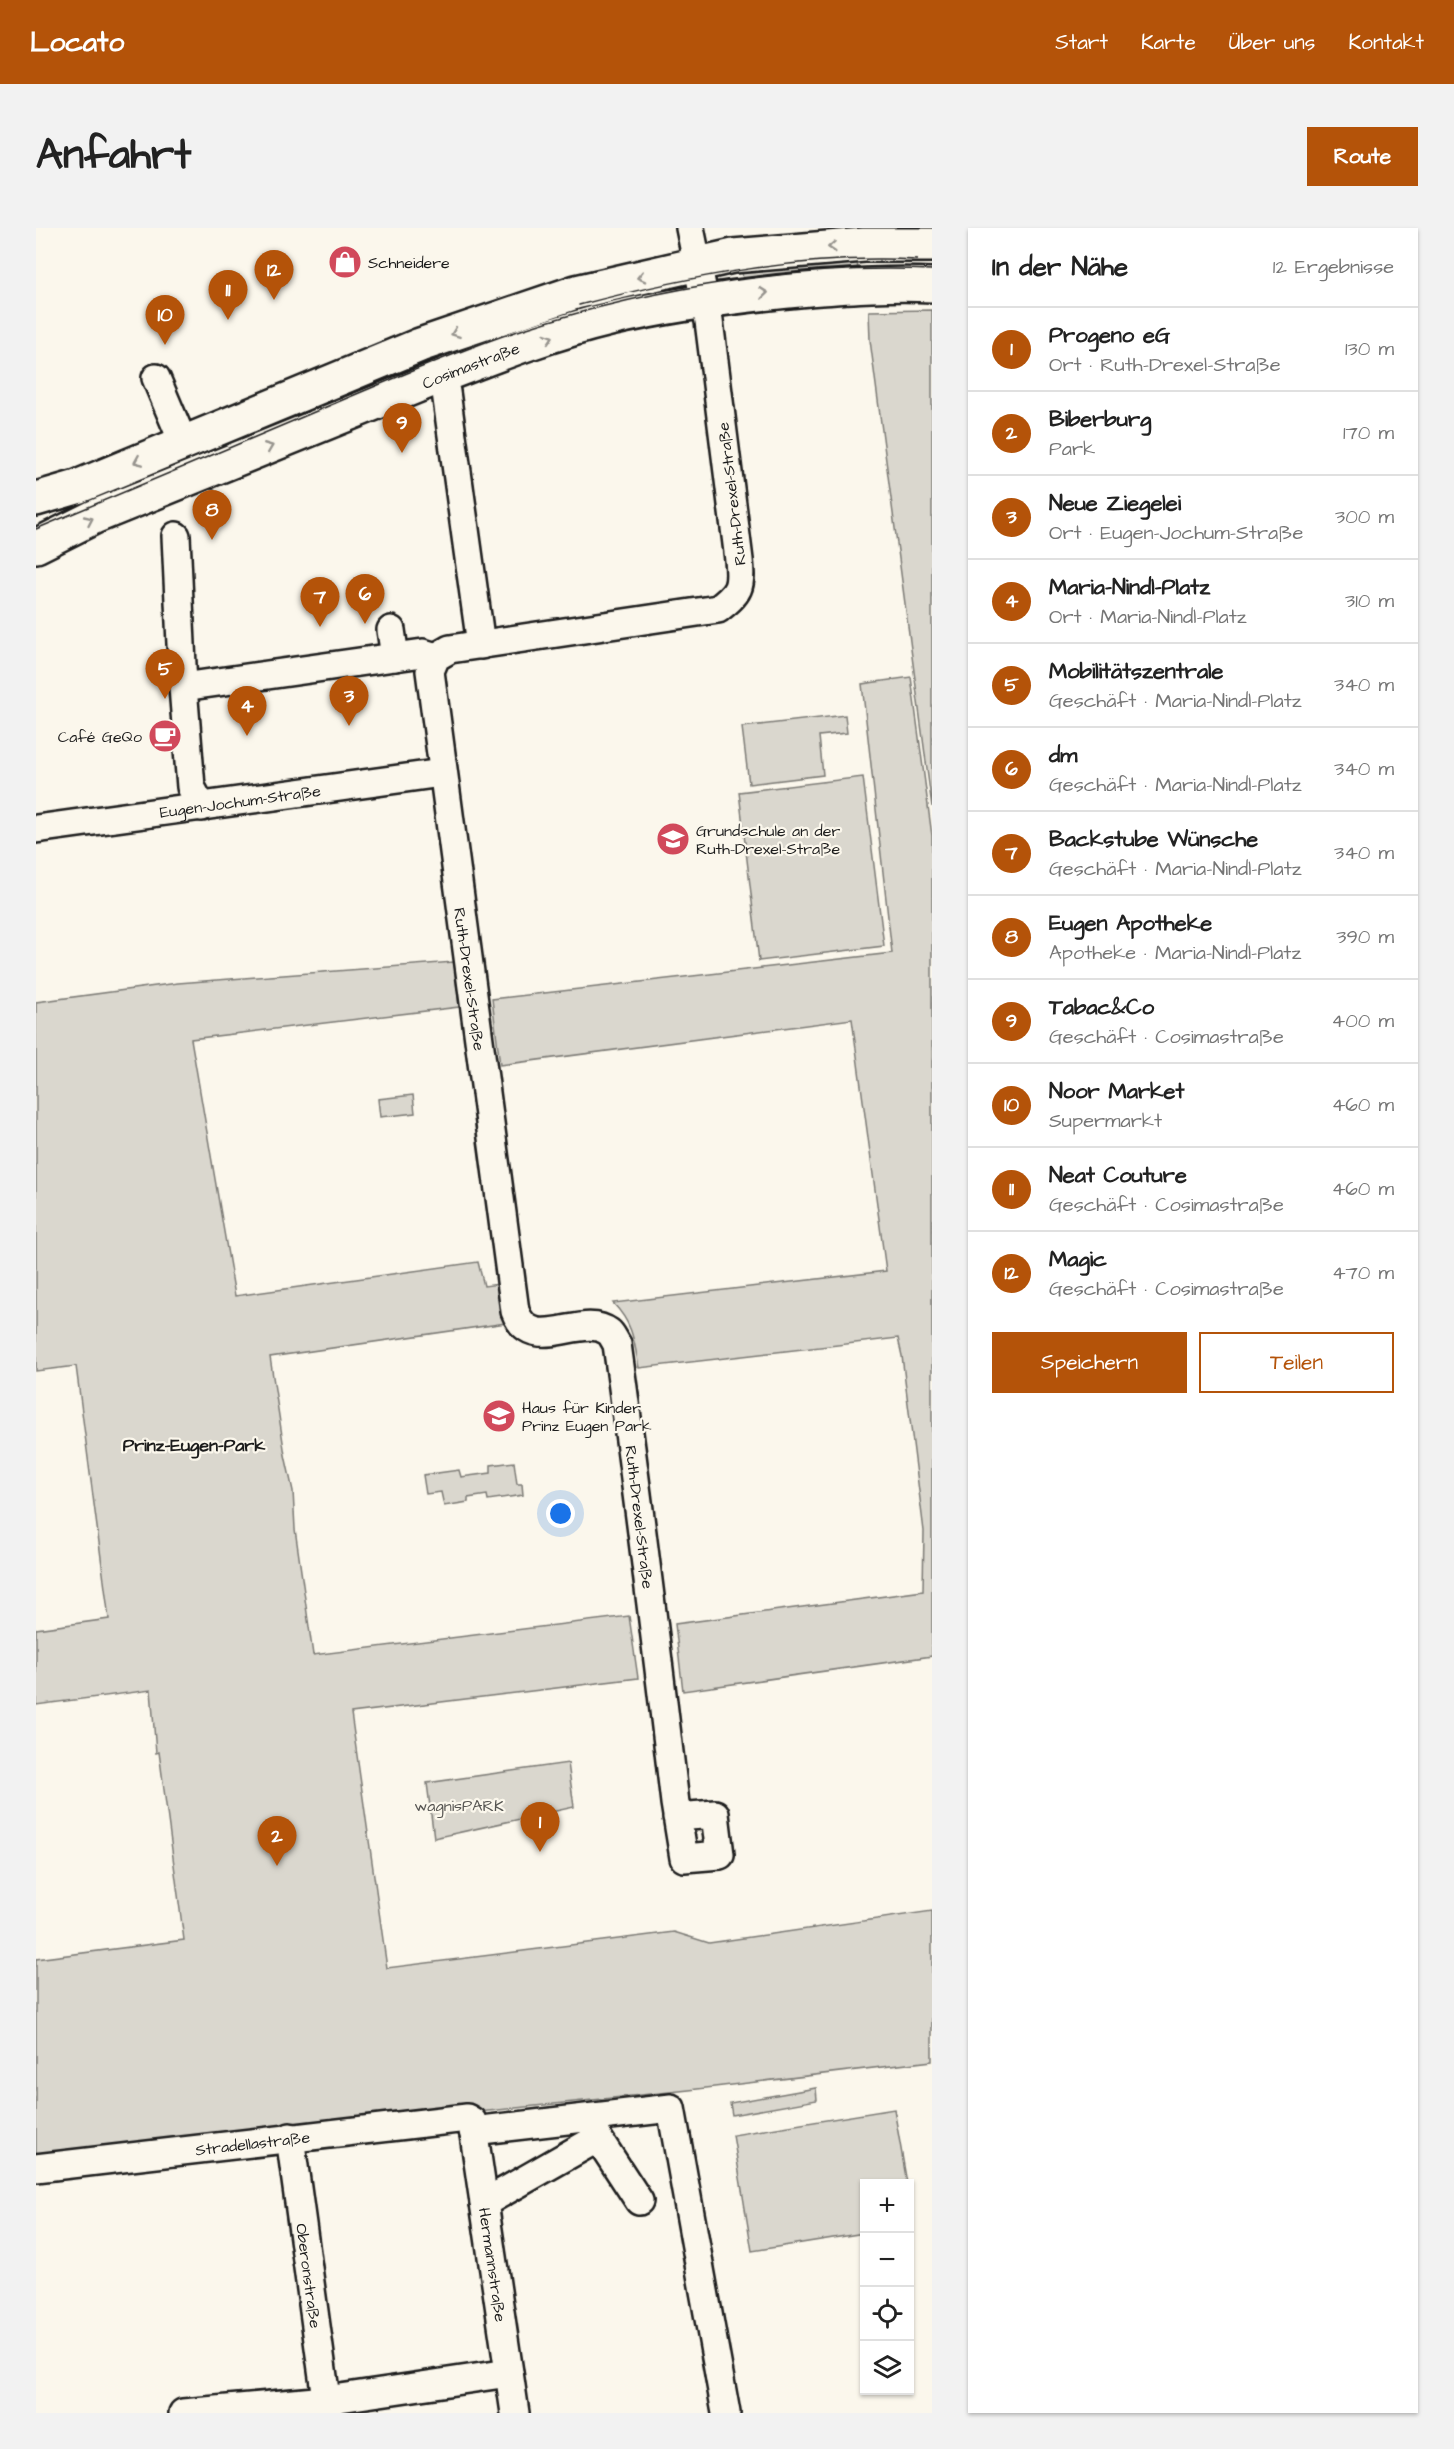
<!DOCTYPE html>
<html lang="de">
<head>
<meta charset="utf-8">
<style>
  :root { --surface:#fff; --page:#f2f2f2; --text:#222; --muted:#767676; --line:#e0e0e0; --accent:#b45309 }
  body { margin:0; font-family:"Architects Daughter",sans-serif; background:var(--page); color:var(--text) }
  .controls { position:absolute; right:18px; bottom:18px; display:grid; overflow:hidden; border-radius:0px; box-shadow:0 2px 4px #0004 }
  .controls button { width:54px; height:54px; display:grid; place-items:center; padding:0; border:0; border-bottom:2px solid var(--line); background:var(--surface); color:var(--text); font:30px sans-serif }
  .you { position:absolute; left:525px; top:1286px; width:21px; height:21px; margin:-15px; border:4px solid #fff; border-radius:50%; background:#1a73e8; box-shadow:0 0 0 9px #1a73e833 }
  .badge { display:grid; place-items:center; width:39px; height:39px; border-radius:50%; background:var(--accent); color:#fff; font-size:20px; font-weight:700 }
  .pin { position:absolute; translate:-50% -50px; filter:drop-shadow(0 2px 3px #0008) }
  .pin::after { content:''; position:absolute; top:32px; width:21px; height:18px; background:inherit; clip-path:polygon(0 0,100% 0,50% 100%) }
  .list { margin:0; padding:0; list-style:none }
  h2 { display:flex; justify-content:space-between; align-items:center; height:78px; margin:0; padding:0 24px; font-size:26px }
  h2 small { font-size:20px; font-weight:400; color:var(--muted) }
  .list li { display:grid; grid-template-columns:39px 1fr auto; gap:18px; align-items:center; box-sizing:border-box; height:84px; padding:0 24px; border-top:2px solid var(--line) }
  .list b { display:block; font-size:22px; white-space:nowrap }
  .list p { margin:0; font-size:20px; white-space:nowrap; color:var(--muted) }
  .list em { font-size:20px; font-style:normal; color:var(--muted) }
  .actions { display:flex; gap:12px; padding:18px 24px }
  .actions a { flex:1; padding:14px 0; border:2px solid var(--accent); border-radius:0px; text-align:center; font-size:21px; color:var(--accent) }
  .actions .main { background:var(--accent); color:#fff }
  .icon { flex:none; width:33px; height:33px; fill:none; stroke:currentColor; stroke-width:2; stroke-linecap:round; stroke-linejoin:round }
  .map { position:relative; flex:none; width:896px; height:2185px; overflow:hidden; border-radius:0px }
  header { display:flex; align-items:center; gap:36px; box-sizing:border-box; height:84px; padding:0 30px; background:var(--accent); color:#fff }
  header strong { font-size:28px }
  nav { display:flex; gap:33px; margin-inline-start:auto; font-size:21px }
  .intro { display:flex; align-items:center; justify-content:space-between; box-sizing:border-box; height:144px; padding:0 36px }
  h1 { margin:0; font-size:42px }
  .button { padding:15px 27px; border-radius:0px; background:var(--accent); color:#fff; font-size:21px; font-weight:700 }
  main { display:flex; gap:36px; padding:0 36px }
  aside { flex:1; background:var(--surface); border-radius:0px; box-shadow:0 2px 4px #0004 }
  .map>svg:first-child { display:block }
</style>
</head>
<body>
<header>
<strong>Locato</strong>
<nav><a>Start</a><a>Karte</a><a>Über uns</a><a>Kontakt</a></nav>
</header>
<div class="intro"><h1>Anfahrt</h1><a class="button">Route</a></div>
<main>
<div class="map">
<svg width="896" height="2185" viewBox="0 0 896 2185">
  <rect width="100%" height="100%" fill="#fbf7ec"/>
  <filter id="ink" filterUnits="userSpaceOnUse"><feTurbulence type="fractalNoise" baseFrequency=".0167" numOctaves="2"/><feDisplacementMap in="SourceGraphic" scale="12" xChannelSelector="R" yChannelSelector="G"/><feConvolveMatrix kernelMatrix="1 2 1 2 8 2 1 2 1" color-interpolation-filters="sRGB"/></filter>
  <g filter="url(#ink)">
    <g fill="#dad7ce" stroke="#7b7a75" stroke-width="1.5">
      <path d="M821 22 822 51 707 53 705 33Z"/>
      <path d="M896 82V579L834 112 833 83Z"/>
      <path d="M875 449 896 608V1428L647 1463 639 1396 887 1363 888 1303 866 1128 862 1110 603 1140C598 1112 597 1096 577 1075L850 1043 816 791 464 837 456 771 856 725 826 456Z"/>
      <path d="M809 487 811 505 783 508 787 547 713 556 706 499Z"/>
      <path d="M827 549 848 718 723 733 703 564Z"/>
      <path d="M418 734 423 779 155 811 199 1068 442 1034 448 1058 463 1056 470 1095 234 1129 249 1227 257 1263 259 1301 277 1427 593 1388 602 1450 315 1485 351 1740 638 1704 673 1715 896 1683V1833L653 1862 0 1930V1731L148 1712 123 1524 120 1525 115 1462 0 1477V1401L73 1391 40 1138 0 1143V774L142 755Z"/>
      <path d="M377 867 379 885 344 889 342 871Z"/>
      <path d="M478 1234 481 1256H486L487 1267 452 1272 451 1267 432 1270V1274L408 1278 405 1264 390 1266 387 1247 423 1242 425 1249 455 1245V1237Z"/>
      <path d="M532 1535 538 1579 398 1610 391 1555Z"/>
      <path d="M780 1860 781 1872 696 1887 694 1875Z"/>
      <path d="M858 1881 871 1955 828 1956V2005L716 2023 697 1907Z"/>
    </g>
    <g fill="none" stroke-linecap="round" stroke-linejoin="round">
      <defs>
        <g id="minor">
          <path d="M120 150 147 214"/>
          <path d="M410 164 445 417"/>
          <path d="M140 308 147 459 387 425 400 429"/>
          <path d="M355 402 359 429"/>
          <path d="M147 459 155 559 166 579"/>
          <path id="s1" d="M0 601 406 545"/>
          <path d="M641 1589 679 1586 684 1627 648 1630 639 1575C621 1422 602 1268 581 1116 578 1112 576 1106 573 1104 546 1083 496 1129 479 1083L394 443 400 429 414 421 682 381C703 365 706 359 703 332L673 93 654 0"/>
          <path d="M556 1893 562 1910 603 1973"/>
          <path d="M437 1903 635 1880 690 2185"/>
          <path id="s2" d="M254 1909 292 2185"/>
          <path id="s3" d="M0 1940 431 1890 436 1893 479 2185"/>
          <path d="M448 1975 562 1910"/>
          <path d="M147 2185 290 2172 473 2145"/>
        </g>
        <g id="major">
          <path d="M0 271 41 259 384 117 540 64 697 28 828 17H896"/>
          <path id="s4" d="M0 318 58 289 413 145C465 125 519 104 574 91 639 76 706 67 773 61 814 58 854 55 896 57"/>
        </g>
      </defs>
      <use href="#minor" stroke="#1c1c1c" stroke-width="32"/>
      <use href="#major" stroke="#1c1c1c" stroke-width="38"/>
      <use href="#minor" stroke="#fbf7ec" stroke-width="27"/>
      <use href="#major" stroke="#fbf7ec" stroke-width="33"/>
      <g stroke="#1c1c1c" stroke-width="1.5">
        <path d="M543 77C653 48 767 26 881 32"/>
        <path d="M0 301C86 265 172 229 257 193 321 166 385 138 450 114 586 65 751 35 896 42"/>
      </g>
    </g>
    <defs><path id="oneway-chevron" d="M-2-3.5L2.5 0L-2 3.5" fill="none" stroke-width="1.6" stroke-linecap="round" stroke-linejoin="round" transform="scale(1.5)"/></defs>
    <g stroke="#97948e">
      <use href="#oneway-chevron" transform="translate(796 19) rotate(176)"/>
      <use href="#oneway-chevron" transform="translate(605 49) rotate(167)"/>
      <use href="#oneway-chevron" transform="translate(728 65) rotate(-6)"/>
      <use href="#oneway-chevron" transform="translate(419 105) rotate(160)"/>
      <use href="#oneway-chevron" transform="translate(513 110) rotate(-18)"/>
      <use href="#oneway-chevron" transform="translate(233 219) rotate(-22)"/>
      <use href="#oneway-chevron" transform="translate(102 233) rotate(157)"/>
      <use href="#oneway-chevron" transform="translate(53 292) rotate(-25)"/>
    </g>
  </g>
  <defs>
    <symbol id="shop-disc" viewBox="-11 -11 22 22"><circle r="9.5" fill="#d1495b" stroke="#fbf7ec"/><path d="M-5-2.5h2.3a2.7 3.5 0 0 1 5.4 0H5L5.5 6h-11ZM-1.5-2.5h3a1.5 2.3 0 0 0-3 0Z" fill="#fff"/></symbol>
    <symbol id="cafe-disc" viewBox="-11 -11 22 22"><circle r="9.5" fill="#d1495b" stroke="#fbf7ec"/><path d="M-5.5-4.5H6V0H3Q3 3.5 0 3.5H-2.5Q-5.5 3.5-5.5 0ZM3-3.2v2h1.7v-2ZM-6 4.5H4V6H-6Z" fill="#fff"/></symbol>
    <symbol id="school-disc" viewBox="-11 -11 22 22"><circle r="9.5" fill="#d1495b" stroke="#fbf7ec"/><path d="M0-5L7-2L0 1L-7-2ZM-4 1L0 2.5L4 1V4Q0 6-4 4Z" fill="#fff"/></symbol>
  </defs>
  <g fill-rule="evenodd">
    <use href="#shop-disc" x="290" y="15" width="38" height="38"/>
    <use href="#cafe-disc" x="110" y="489" width="38" height="38"/>
    <use href="#school-disc" x="618" y="592" width="38" height="38"/>
    <use href="#school-disc" x="444" y="1169" width="38" height="38"/>
  </g>
  <g text-anchor="middle" stroke-width="4.5" stroke-linejoin="round" paint-order="stroke">
    <g font-size="16" fill="#1c1c1c" stroke="#fbf7ec" text-anchor="start">
      <text x="332" y="40">Schneidere</text>
      <text x="106" y="514" text-anchor="end">Café GeQo</text>
      <text x="660" y="608">Grundschule an der<tspan x="660" dy="18">Ruth-Drexel-Straße</tspan></text>
      <text x="486" y="1185">Haus für Kinder<tspan x="486" dy="18">Prinz Eugen Park</tspan></text>
    </g>
    <g font-size="16" fill="#1c1c1c" stroke="#fbf7ec">
      <text dy="6" stroke="none"><textPath href="#s4" startOffset="471">Cosimastraße</textPath></text>
      <text transform="translate(695 266) rotate(-97)" y="6">Ruth-Drexel-Straße</text>
      <text dy="6" stroke="none"><textPath href="#s1" startOffset="206">Eugen-Jochum-Straße</textPath></text>
      <text transform="translate(434 751) rotate(82)" y="6">Ruth-Drexel-Straße</text>
      <text transform="translate(604 1289) rotate(83)" y="6">Ruth-Drexel-Straße</text>
      <text dy="6" stroke="none"><textPath href="#s3" startOffset="218">Stradellastraße</textPath></text>
      <text dy="6" stroke="none"><textPath href="#s3" startOffset="585">Hermannstraße</textPath></text>
      <text dy="6" stroke="none"><textPath href="#s2" startOffset="140">Oberonstraße</textPath></text>
    </g>
    <g font-size="16" fill="#555451" stroke="#fbf7ec">
      <text x="423" y="1583">wagnisPARK</text>
    </g>
    <g font-size="18" font-weight="bold" fill="#1c1c1c" stroke="#fbf7ec">
      <text x="158" y="1223">Prinz-Eugen-Park</text>
    </g>
  </g>
</svg>
<div class="controls">
<button>+</button>
<button>−</button>
<button><svg class="icon" aria-label="locate" viewBox="0 0 24 24"><circle cx="12" cy="12" r="6"/><path d="M12 2v4M12 18v4M2 12h4M18 12h4"/></svg></button>
<button><svg class="icon" aria-label="layers" viewBox="0 0 24 24"><path d="M12 4l9 5-9 5-9-5zM3 14l9 5 9-5"/></svg></button>
</div>
<div class="you"></div>
<div class="pin badge" style="left:504px;top:1624px">1</div>
<div class="pin badge" style="left:241px;top:1638px">2</div>
<div class="pin badge" style="left:313px;top:498px">3</div>
<div class="pin badge" style="left:211px;top:508px">4</div>
<div class="pin badge" style="left:129px;top:471px">5</div>
<div class="pin badge" style="left:329px;top:396px">6</div>
<div class="pin badge" style="left:284px;top:399px">7</div>
<div class="pin badge" style="left:176px;top:312px">8</div>
<div class="pin badge" style="left:366px;top:225px">9</div>
<div class="pin badge" style="left:129px;top:117px">10</div>
<div class="pin badge" style="left:192px;top:92px">11</div>
<div class="pin badge" style="left:238px;top:72px">12</div>
</div>
<aside>
<h2>In der Nähe<small>12 Ergebnisse</small></h2>
<ul class="list">
<li><span class="badge">1</span><div><b>Progeno eG</b><p>Ort · Ruth-Drexel-Straße</p></div><em>130 m</em></li>
<li><span class="badge">2</span><div><b>Biberburg</b><p>Park</p></div><em>170 m</em></li>
<li><span class="badge">3</span><div><b>Neue Ziegelei</b><p>Ort · Eugen-Jochum-Straße</p></div><em>300 m</em></li>
<li><span class="badge">4</span><div><b>Maria-Nindl-Platz</b><p>Ort · Maria-Nindl-Platz</p></div><em>310 m</em></li>
<li><span class="badge">5</span><div><b>Mobilitätszentrale</b><p>Geschäft · Maria-Nindl-Platz</p></div><em>340 m</em></li>
<li><span class="badge">6</span><div><b>dm</b><p>Geschäft · Maria-Nindl-Platz</p></div><em>340 m</em></li>
<li><span class="badge">7</span><div><b>Backstube Wünsche</b><p>Geschäft · Maria-Nindl-Platz</p></div><em>340 m</em></li>
<li><span class="badge">8</span><div><b>Eugen Apotheke</b><p>Apotheke · Maria-Nindl-Platz</p></div><em>390 m</em></li>
<li><span class="badge">9</span><div><b>Tabac&amp;Co</b><p>Geschäft · Cosimastraße</p></div><em>400 m</em></li>
<li><span class="badge">10</span><div><b>Noor Market</b><p>Supermarkt</p></div><em>460 m</em></li>
<li><span class="badge">11</span><div><b>Neat Couture</b><p>Geschäft · Cosimastraße</p></div><em>460 m</em></li>
<li><span class="badge">12</span><div><b>Magic</b><p>Geschäft · Cosimastraße</p></div><em>470 m</em></li>
</ul>
<div class="actions"><a class="main">Speichern</a><a>Teilen</a></div>
</aside>
</main>
</body>
</html>
